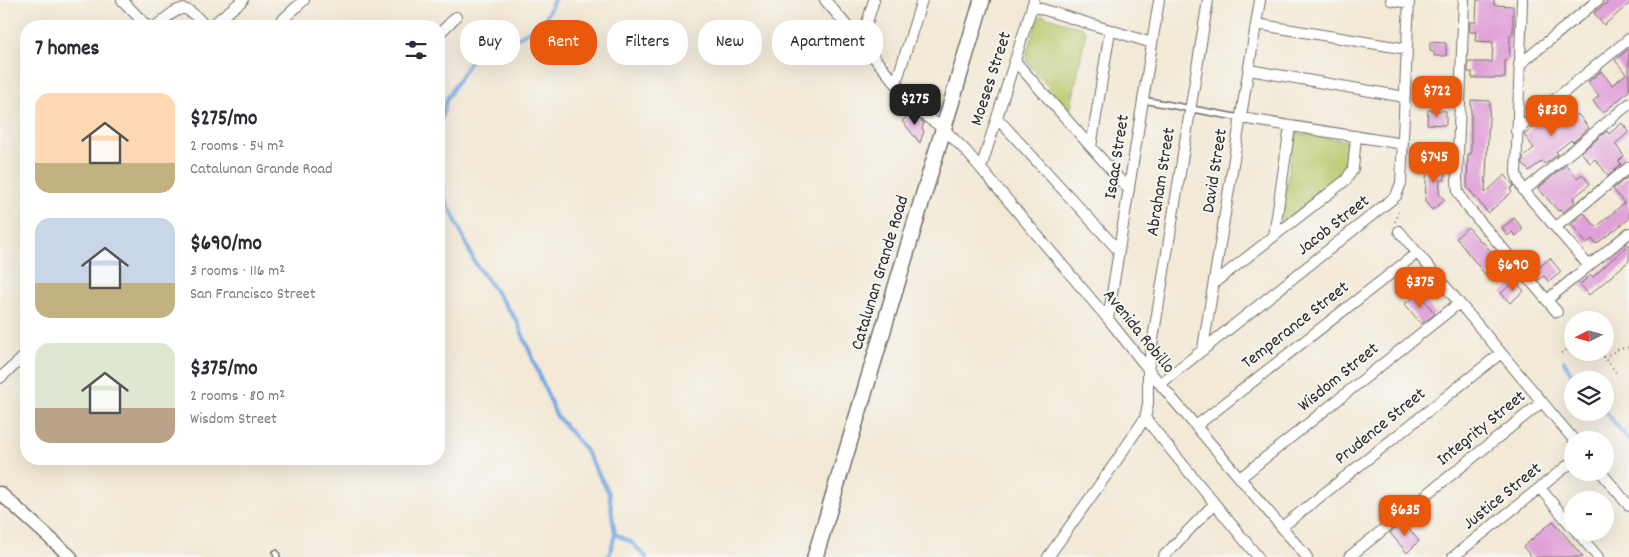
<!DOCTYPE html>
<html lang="en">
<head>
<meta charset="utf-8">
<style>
	:root { --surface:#fff; --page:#f2f2f3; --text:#2b2b33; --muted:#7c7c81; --accent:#ea580c }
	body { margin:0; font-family:Dekko,sans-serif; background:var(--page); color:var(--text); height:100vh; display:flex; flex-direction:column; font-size:19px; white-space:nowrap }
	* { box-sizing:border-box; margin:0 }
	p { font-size:16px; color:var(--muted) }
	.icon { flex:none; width:28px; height:28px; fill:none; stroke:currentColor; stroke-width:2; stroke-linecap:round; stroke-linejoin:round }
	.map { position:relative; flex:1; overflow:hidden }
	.side { position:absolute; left:20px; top:20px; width:425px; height:445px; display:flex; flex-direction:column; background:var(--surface); border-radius:20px; box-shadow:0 5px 20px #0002 }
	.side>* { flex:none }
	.banner { position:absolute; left:460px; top:20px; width:475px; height:45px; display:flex; gap:10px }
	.needle { width:32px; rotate:264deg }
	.fabs { position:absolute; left:1564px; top:311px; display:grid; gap:10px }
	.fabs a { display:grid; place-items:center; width:50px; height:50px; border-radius:50%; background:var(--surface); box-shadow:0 5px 20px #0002; font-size:25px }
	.price { position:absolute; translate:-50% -42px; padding:0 11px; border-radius:10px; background:var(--accent); color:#fff; font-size:16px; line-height:32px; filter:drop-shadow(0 1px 2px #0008) }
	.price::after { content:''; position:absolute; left:50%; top:30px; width:15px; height:11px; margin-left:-8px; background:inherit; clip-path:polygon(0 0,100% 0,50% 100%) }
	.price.selected { background:#222; color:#fff }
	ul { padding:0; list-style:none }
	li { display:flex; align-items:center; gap:15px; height:125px; padding:0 15px }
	li span { display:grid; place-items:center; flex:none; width:140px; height:100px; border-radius:15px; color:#555 }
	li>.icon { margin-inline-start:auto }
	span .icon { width:60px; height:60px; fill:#fffc; stroke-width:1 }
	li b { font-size:21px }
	h2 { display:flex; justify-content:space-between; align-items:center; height:60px; padding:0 15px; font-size:21px }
	.chip { padding:0 18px; border-radius:20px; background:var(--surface); box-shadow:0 5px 20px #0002; font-size:18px; line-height:45px }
	.chip.selected { background:var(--accent); color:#fff }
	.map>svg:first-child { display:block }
	.green { fill:#b8c86b; stroke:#727a4b }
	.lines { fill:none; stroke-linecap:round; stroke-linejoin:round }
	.stream { stroke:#75aae2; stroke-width:4 }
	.building { fill:#e0a0d8 }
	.service-casing { stroke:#716e67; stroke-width:8 }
	.minor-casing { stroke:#716e67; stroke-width:12 }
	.tertiary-casing { stroke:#716e67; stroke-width:15 }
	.primary-casing { stroke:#716e67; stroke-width:18 }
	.path { stroke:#716e67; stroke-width:2; stroke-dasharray:1 4; stroke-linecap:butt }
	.service { stroke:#fff; stroke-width:5 }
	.minor { stroke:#fff; stroke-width:10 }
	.tertiary { stroke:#fff; stroke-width:12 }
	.primary { stroke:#fff; stroke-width:15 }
	.labels { text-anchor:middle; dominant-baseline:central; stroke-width:4; stroke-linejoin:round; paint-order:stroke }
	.street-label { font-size:18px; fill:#2b2b2b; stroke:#f6f6f2 }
</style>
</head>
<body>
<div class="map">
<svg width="1629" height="557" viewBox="0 0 1629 557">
	<rect width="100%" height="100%" fill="#f6f6f2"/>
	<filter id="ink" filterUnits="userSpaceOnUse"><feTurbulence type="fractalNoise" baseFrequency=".02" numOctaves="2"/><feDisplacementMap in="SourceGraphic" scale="10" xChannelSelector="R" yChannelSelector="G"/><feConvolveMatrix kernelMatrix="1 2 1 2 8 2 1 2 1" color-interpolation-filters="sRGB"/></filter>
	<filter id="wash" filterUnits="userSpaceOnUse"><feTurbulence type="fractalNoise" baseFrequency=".0096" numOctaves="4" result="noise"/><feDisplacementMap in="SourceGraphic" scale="20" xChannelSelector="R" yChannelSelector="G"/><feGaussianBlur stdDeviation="1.12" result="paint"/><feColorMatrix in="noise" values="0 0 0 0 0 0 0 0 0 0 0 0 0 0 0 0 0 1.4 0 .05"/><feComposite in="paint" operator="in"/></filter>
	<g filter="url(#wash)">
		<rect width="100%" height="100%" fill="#f3e9d6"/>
		<path class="green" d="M1042 15 1082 28 1086 31 1070 112 1027 62 1026 56 1038 18Z
			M1297 133 1346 141C1351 150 1348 167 1341 175L1283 222 1281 218 1294 138Z"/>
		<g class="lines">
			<path class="stream" d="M439 126 447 98 475 54 516 39 544 21 554 0
				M439 167 444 195 475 263 517 321 556 415 584 448 609 493 615 534 609 557
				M1564 361 1575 380
				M1605 411 1629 441
				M615 534 631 542 646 557"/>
		</g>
		<g id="blocks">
			<path class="building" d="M1477 0H1494V5L1513 6V35H1510L1509 60H1505V78H1472V72H1468V62H1492L1493 42 1475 41 1476 32H1470V22H1476Z
				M1610 0H1629V4L1604 25 1594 13Z
				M1430 42 1446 43V56H1434V52L1430 51Z
				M1629 49V91L1603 113 1593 101 1599 96 1588 82 1601 71 1612 85 1626 74 1615 60Z
				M1471 100 1490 101 1485 193 1505 175 1514 186 1510 189 1512 192 1488 213 1467 187 1468 154H1471Z
				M1560 106 1571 119 1578 114 1589 128 1573 142 1571 140 1556 152 1558 154 1545 164 1542 161 1529 171 1523 164V157L1534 148 1524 135 1544 119V117Z
				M1428 110 1446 111V125L1427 124Z
				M912 113 924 123 922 128 924 131 920 143 902 121Z
				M1622 123 1629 132 1615 144 1624 156 1619 161 1621 164 1608 175 1595 159 1590 163 1581 152 1607 131 1609 134Z
				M1427 163 1445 164V180H1440L1439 194 1445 200 1432 210 1425 202Z
				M1566 165 1577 178 1582 174 1590 184 1576 196 1573 199 1575 202 1562 213 1560 210 1558 211 1538 188Z
				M1629 176V219L1596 244 1592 239 1587 244 1571 224 1584 213 1596 227 1614 212 1624 203 1613 189Z
				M1514 218 1523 229 1516 236 1512 232 1508 236 1502 228Z
				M1468 227 1482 243 1483 242 1502 264 1487 277 1456 238Z
				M1629 244V261L1589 295 1580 284 1591 275 1593 277Z
				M1550 258 1561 272 1549 282 1544 276 1539 280 1533 273Z
				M1515 281 1524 291 1510 303 1501 293Z
				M1419 293 1435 314 1421 324 1405 304Z
				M1553 521 1583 557H1532L1523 547Z
				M1403 522 1419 541 1407 553 1390 533Z"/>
		</g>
	</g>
	<g filter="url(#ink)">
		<use href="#blocks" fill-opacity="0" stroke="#716e67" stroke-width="1"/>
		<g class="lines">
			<defs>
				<path id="service" d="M1143 100 1241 118
					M276 553 277 557"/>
				<path id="minor" d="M122 0 147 26
					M825 0 921 113 943 128 966 151 1108 319 1160 384 1307 557
					M1391 0 1409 3
					M1464 0 1457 179 1458 192 1465 204 1557 312
					M1522 0 1516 173 1519 182 1524 191 1589 266
					M1032 6 1152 43
					M1256 24 1407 49
					M156 26C180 7 183 0 205 26
					M211 26 243 0
					M276 26 304 0
					M439 34 456 17
					M861 42 874 0
					M1015 61 1129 190
					M1519 65 1598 0
					M1249 70 1405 97
					M896 83 922 0
					M997 118 1119 251
					M1241 118 1403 144
					M1516 131 1629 39
					M1091 147 1110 31
					M981 168 1034 0
					M1524 191 1629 104
					M1556 227 1629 167
					M1399 231 1574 440
					M1274 236 1290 126
					M1214 283 1346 180 1353 169 1356 136
					M1547 300 1629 233
					M1108 319 1159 0
					M1203 348 1260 0
					M0 378 26 355
					M1160 384 1396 196 1401 183 1409 0
					M1145 418 1258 557
					M1196 426 1417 253
					M1601 472 1629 506
					M1240 478 1459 303
					M1540 488 1572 527
					M1282 527 1501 353
					M1577 532 1598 557
					M1164 556 1214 504
					M1048 557 1115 463 1145 418 1148 404V370L1208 0
					M1349 557 1542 402
					M1453 557 1572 462"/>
				<path id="tertiary" d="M0 493 71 557"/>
				<path id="primary" d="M815 557 982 0"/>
			</defs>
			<use href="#service" class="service-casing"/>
			<use href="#minor" class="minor-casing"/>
			<use href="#tertiary" class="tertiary-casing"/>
			<use href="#primary" class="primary-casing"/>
			<path class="path" d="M1395 222 1399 208
				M1600 352 1618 375
				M1561 353 1572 347
				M1604 357 1619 349 1629 347"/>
			<use href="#service" class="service"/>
			<use href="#minor" class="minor"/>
			<use href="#tertiary" class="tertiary"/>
			<use href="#primary" class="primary"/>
		</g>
	</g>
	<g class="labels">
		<g class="street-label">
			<text transform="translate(992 79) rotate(-72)">Moeses Street</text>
			<text transform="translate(1118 157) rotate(-81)">Isaac Street</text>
			<text transform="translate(1216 171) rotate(-81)">David Street</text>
			<text transform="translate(1162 182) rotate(-81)">Abraham Street</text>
			<text transform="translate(1334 226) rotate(-38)">Jacob Street</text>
			<text transform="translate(881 273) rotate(-73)">Catalunan Grande Road</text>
			<text transform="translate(1296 326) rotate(-38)">Temperance Street</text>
			<text transform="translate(1138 332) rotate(51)">Avenida Robillo</text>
			<text transform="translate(1339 378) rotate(-39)">Wisdom Street</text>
			<text transform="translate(1381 427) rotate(-39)">Prudence Street</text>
			<text transform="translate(1482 429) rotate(-39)">Integrity Street</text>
			<text transform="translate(1503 497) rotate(-39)">Justice Street</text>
		</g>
	</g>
</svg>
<div class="fabs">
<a><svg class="needle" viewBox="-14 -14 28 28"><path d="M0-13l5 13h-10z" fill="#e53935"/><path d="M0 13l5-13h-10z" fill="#7c7c81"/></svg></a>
<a><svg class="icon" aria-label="layers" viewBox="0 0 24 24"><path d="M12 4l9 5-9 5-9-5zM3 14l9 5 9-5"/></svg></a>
<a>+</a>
<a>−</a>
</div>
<b class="price" style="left:1437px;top:118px">$722</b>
<b class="price selected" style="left:915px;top:126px">$275</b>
<b class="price" style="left:1552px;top:137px">$830</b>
<b class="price" style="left:1434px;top:184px">$745</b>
<b class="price" style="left:1513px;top:292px">$690</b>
<b class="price" style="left:1420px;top:309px">$375</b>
<b class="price" style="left:1405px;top:537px">$635</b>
<div class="banner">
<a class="chip">Buy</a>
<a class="chip selected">Rent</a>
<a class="chip">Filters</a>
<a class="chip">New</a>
<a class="chip">Apartment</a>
</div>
<section class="side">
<h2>7 homes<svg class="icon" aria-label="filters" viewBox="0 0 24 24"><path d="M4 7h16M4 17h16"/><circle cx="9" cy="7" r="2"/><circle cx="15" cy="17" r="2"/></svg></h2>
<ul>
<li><span style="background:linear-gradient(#ffd9b3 70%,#c2b280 0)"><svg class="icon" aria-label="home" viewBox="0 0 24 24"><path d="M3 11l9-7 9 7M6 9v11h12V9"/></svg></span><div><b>$275/mo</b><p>2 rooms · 54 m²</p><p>Catalunan Grande Road</p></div></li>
<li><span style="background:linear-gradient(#c9d6e8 65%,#c2b280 0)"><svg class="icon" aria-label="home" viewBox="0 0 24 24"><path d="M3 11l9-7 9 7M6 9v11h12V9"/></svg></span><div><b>$690/mo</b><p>3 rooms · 116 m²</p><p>San Francisco Street</p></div></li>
<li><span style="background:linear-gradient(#dfe7d0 65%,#b9a48a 0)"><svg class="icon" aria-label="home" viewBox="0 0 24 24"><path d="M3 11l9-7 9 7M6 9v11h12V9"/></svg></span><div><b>$375/mo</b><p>2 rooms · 80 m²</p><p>Wisdom Street</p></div></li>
</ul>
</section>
</div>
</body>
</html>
